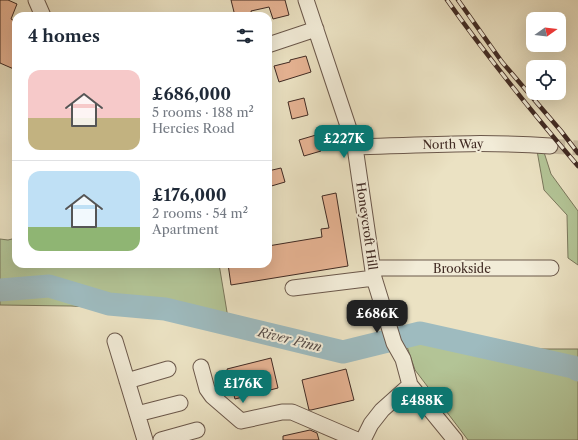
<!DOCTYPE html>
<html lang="en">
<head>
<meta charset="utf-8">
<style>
	:root { --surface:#fff; --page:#f6f6f7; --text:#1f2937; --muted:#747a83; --line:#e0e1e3; --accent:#0f766e }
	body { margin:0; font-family:"Libre Caslon Text",serif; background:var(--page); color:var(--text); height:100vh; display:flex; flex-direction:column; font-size:15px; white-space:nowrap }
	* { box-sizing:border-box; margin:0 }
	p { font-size:13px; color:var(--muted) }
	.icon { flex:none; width:22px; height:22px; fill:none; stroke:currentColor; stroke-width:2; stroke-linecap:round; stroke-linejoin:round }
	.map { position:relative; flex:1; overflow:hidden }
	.drawer { position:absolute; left:12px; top:12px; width:260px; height:256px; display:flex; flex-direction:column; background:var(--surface); border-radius:12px; box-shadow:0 4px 16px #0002 }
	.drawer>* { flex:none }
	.needle { width:26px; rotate:76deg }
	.tools { position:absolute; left:526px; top:12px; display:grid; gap:8px }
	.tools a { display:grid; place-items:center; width:40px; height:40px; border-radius:8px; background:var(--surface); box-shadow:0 4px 16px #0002; font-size:20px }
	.price { position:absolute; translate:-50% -34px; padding:0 9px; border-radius:8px; background:var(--accent); color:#fff; font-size:13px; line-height:26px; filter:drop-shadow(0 1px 2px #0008) }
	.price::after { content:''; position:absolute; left:50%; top:24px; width:12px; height:9px; margin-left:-6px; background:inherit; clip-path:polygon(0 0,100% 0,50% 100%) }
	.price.on { background:#222; color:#fff }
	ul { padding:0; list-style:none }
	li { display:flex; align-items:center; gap:12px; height:100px; padding:0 16px }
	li+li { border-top:1px solid var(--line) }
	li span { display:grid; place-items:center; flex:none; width:112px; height:80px; border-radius:12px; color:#555 }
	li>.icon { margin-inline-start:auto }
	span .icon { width:48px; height:48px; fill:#fffc; stroke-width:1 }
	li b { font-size:17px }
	h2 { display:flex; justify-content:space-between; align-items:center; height:48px; padding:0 16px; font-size:17px }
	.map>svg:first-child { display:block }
	.green { fill:#b3c496; stroke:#7a775c }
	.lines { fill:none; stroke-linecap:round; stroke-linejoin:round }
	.river { stroke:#9ebbbf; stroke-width:23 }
	.building { fill:#e7b494; stroke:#402a23 }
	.minor-tunnel { stroke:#c9bda3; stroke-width:15; stroke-dasharray:15 8; stroke-linecap:butt }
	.minor-casing { stroke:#6b584b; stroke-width:17 }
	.minor { stroke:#f2ecd8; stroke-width:15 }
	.rail-casing { stroke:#402a23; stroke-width:4.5 }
	.rail { stroke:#f2ecd8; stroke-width:3; stroke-dasharray:9; stroke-linecap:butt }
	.labels { text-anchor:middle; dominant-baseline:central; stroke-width:4; stroke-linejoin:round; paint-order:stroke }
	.street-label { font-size:12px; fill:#402a23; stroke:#f2ecd8 }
	.water-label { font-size:13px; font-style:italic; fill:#584e4a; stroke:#f2ecd8 }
</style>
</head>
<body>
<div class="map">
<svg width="578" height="440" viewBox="0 0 578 440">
	<rect width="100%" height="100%" fill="#ebe2c3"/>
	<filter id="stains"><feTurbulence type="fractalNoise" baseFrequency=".005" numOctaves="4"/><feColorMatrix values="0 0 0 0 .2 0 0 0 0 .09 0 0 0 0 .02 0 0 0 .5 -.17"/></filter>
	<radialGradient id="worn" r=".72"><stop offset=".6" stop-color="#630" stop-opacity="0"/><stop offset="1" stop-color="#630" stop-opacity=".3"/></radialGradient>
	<path class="green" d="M536 145 542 146 551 174 578 211V265L568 258 567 215 544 190Z
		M16 238V264H219L229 324 161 311 71 306 0 305V239L8 240Z
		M401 329 493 349H578V440H468L415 370Z"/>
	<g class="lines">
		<path class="river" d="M0 290 49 286 109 304 165 309 343 352 420 333 573 367 578 370"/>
	</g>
	<path class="building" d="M0 0H8L17 4 11 19 16 22V70L0 63Z
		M231 0H285L289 15 273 19 269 7 251 11 252 16H235Z
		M306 56 311 72 279 82 274 66 290 62V60Z
		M304 98 308 115 292 119 288 102Z
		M316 135 321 151 304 156 299 140Z
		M281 168 285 182 268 187V171Z
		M336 193 348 266 231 285 228 264H268V246L322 237 321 229 329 228 322 196Z
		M271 358 278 388 235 399 227 369Z
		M346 369 354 400 311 410H309L302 380Z
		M310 430 317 433 319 440H283V436Z"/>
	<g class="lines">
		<path class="minor-tunnel" d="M550 146 578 148"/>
		<defs>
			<path id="minor" d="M36 0 43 16
				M306 0 355 147 374 278 394 343 403 359 410 385 455 440
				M268 45 316 29
				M355 147C420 145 485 141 550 146
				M373 268H551
				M293 288 374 278
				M115 341 145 440
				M201 367 207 389 212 396 241 421 282 412H292L357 440
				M127 381 168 369
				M137 414 180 403
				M161 440 197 430
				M363 440 371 424 382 410 410 385"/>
		</defs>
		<use href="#minor" class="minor-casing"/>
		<use href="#minor" class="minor"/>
		<defs>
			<path id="rail" d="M447 0C488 58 532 112 578 166
				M458 0 502 62 561 131 578 153"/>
		</defs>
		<use href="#rail" class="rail-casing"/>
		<use href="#rail" class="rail"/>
	</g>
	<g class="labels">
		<g class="street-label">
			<text transform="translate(453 144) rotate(-1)">North Way</text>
			<text transform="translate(367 226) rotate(82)">Honeycroft Hill</text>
			<text x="462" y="268">Brookside</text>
		</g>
		<g class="water-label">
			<text transform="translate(290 339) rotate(14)">River Pinn</text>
		</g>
	</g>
	<rect width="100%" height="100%" filter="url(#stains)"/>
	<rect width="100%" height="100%" fill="url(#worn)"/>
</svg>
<div class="tools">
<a><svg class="needle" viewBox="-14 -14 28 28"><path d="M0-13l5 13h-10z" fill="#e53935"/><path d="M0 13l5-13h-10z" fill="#747a83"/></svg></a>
<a><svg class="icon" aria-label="locate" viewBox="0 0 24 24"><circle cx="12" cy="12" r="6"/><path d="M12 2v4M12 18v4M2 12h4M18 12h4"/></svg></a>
</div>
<b class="price" style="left:344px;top:159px">£227K</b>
<b class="price on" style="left:377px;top:334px">£686K</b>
<b class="price" style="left:243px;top:404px">£176K</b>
<b class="price" style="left:422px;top:421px">£488K</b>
<section class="drawer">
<h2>4 homes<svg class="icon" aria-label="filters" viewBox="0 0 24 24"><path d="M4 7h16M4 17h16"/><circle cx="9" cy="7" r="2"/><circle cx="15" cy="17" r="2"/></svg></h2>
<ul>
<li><span style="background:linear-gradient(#f6c9c9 60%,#c2b280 0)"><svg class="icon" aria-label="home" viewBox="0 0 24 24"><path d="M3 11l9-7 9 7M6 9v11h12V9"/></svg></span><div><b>£686,000</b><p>5 rooms · 188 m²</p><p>Hercies Road</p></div></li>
<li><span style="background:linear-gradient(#bfe0f5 70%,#8fb573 0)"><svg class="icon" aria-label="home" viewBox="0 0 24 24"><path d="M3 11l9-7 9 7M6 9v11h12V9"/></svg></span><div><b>£176,000</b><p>2 rooms · 54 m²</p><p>Apartment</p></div></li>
</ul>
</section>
</div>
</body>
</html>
